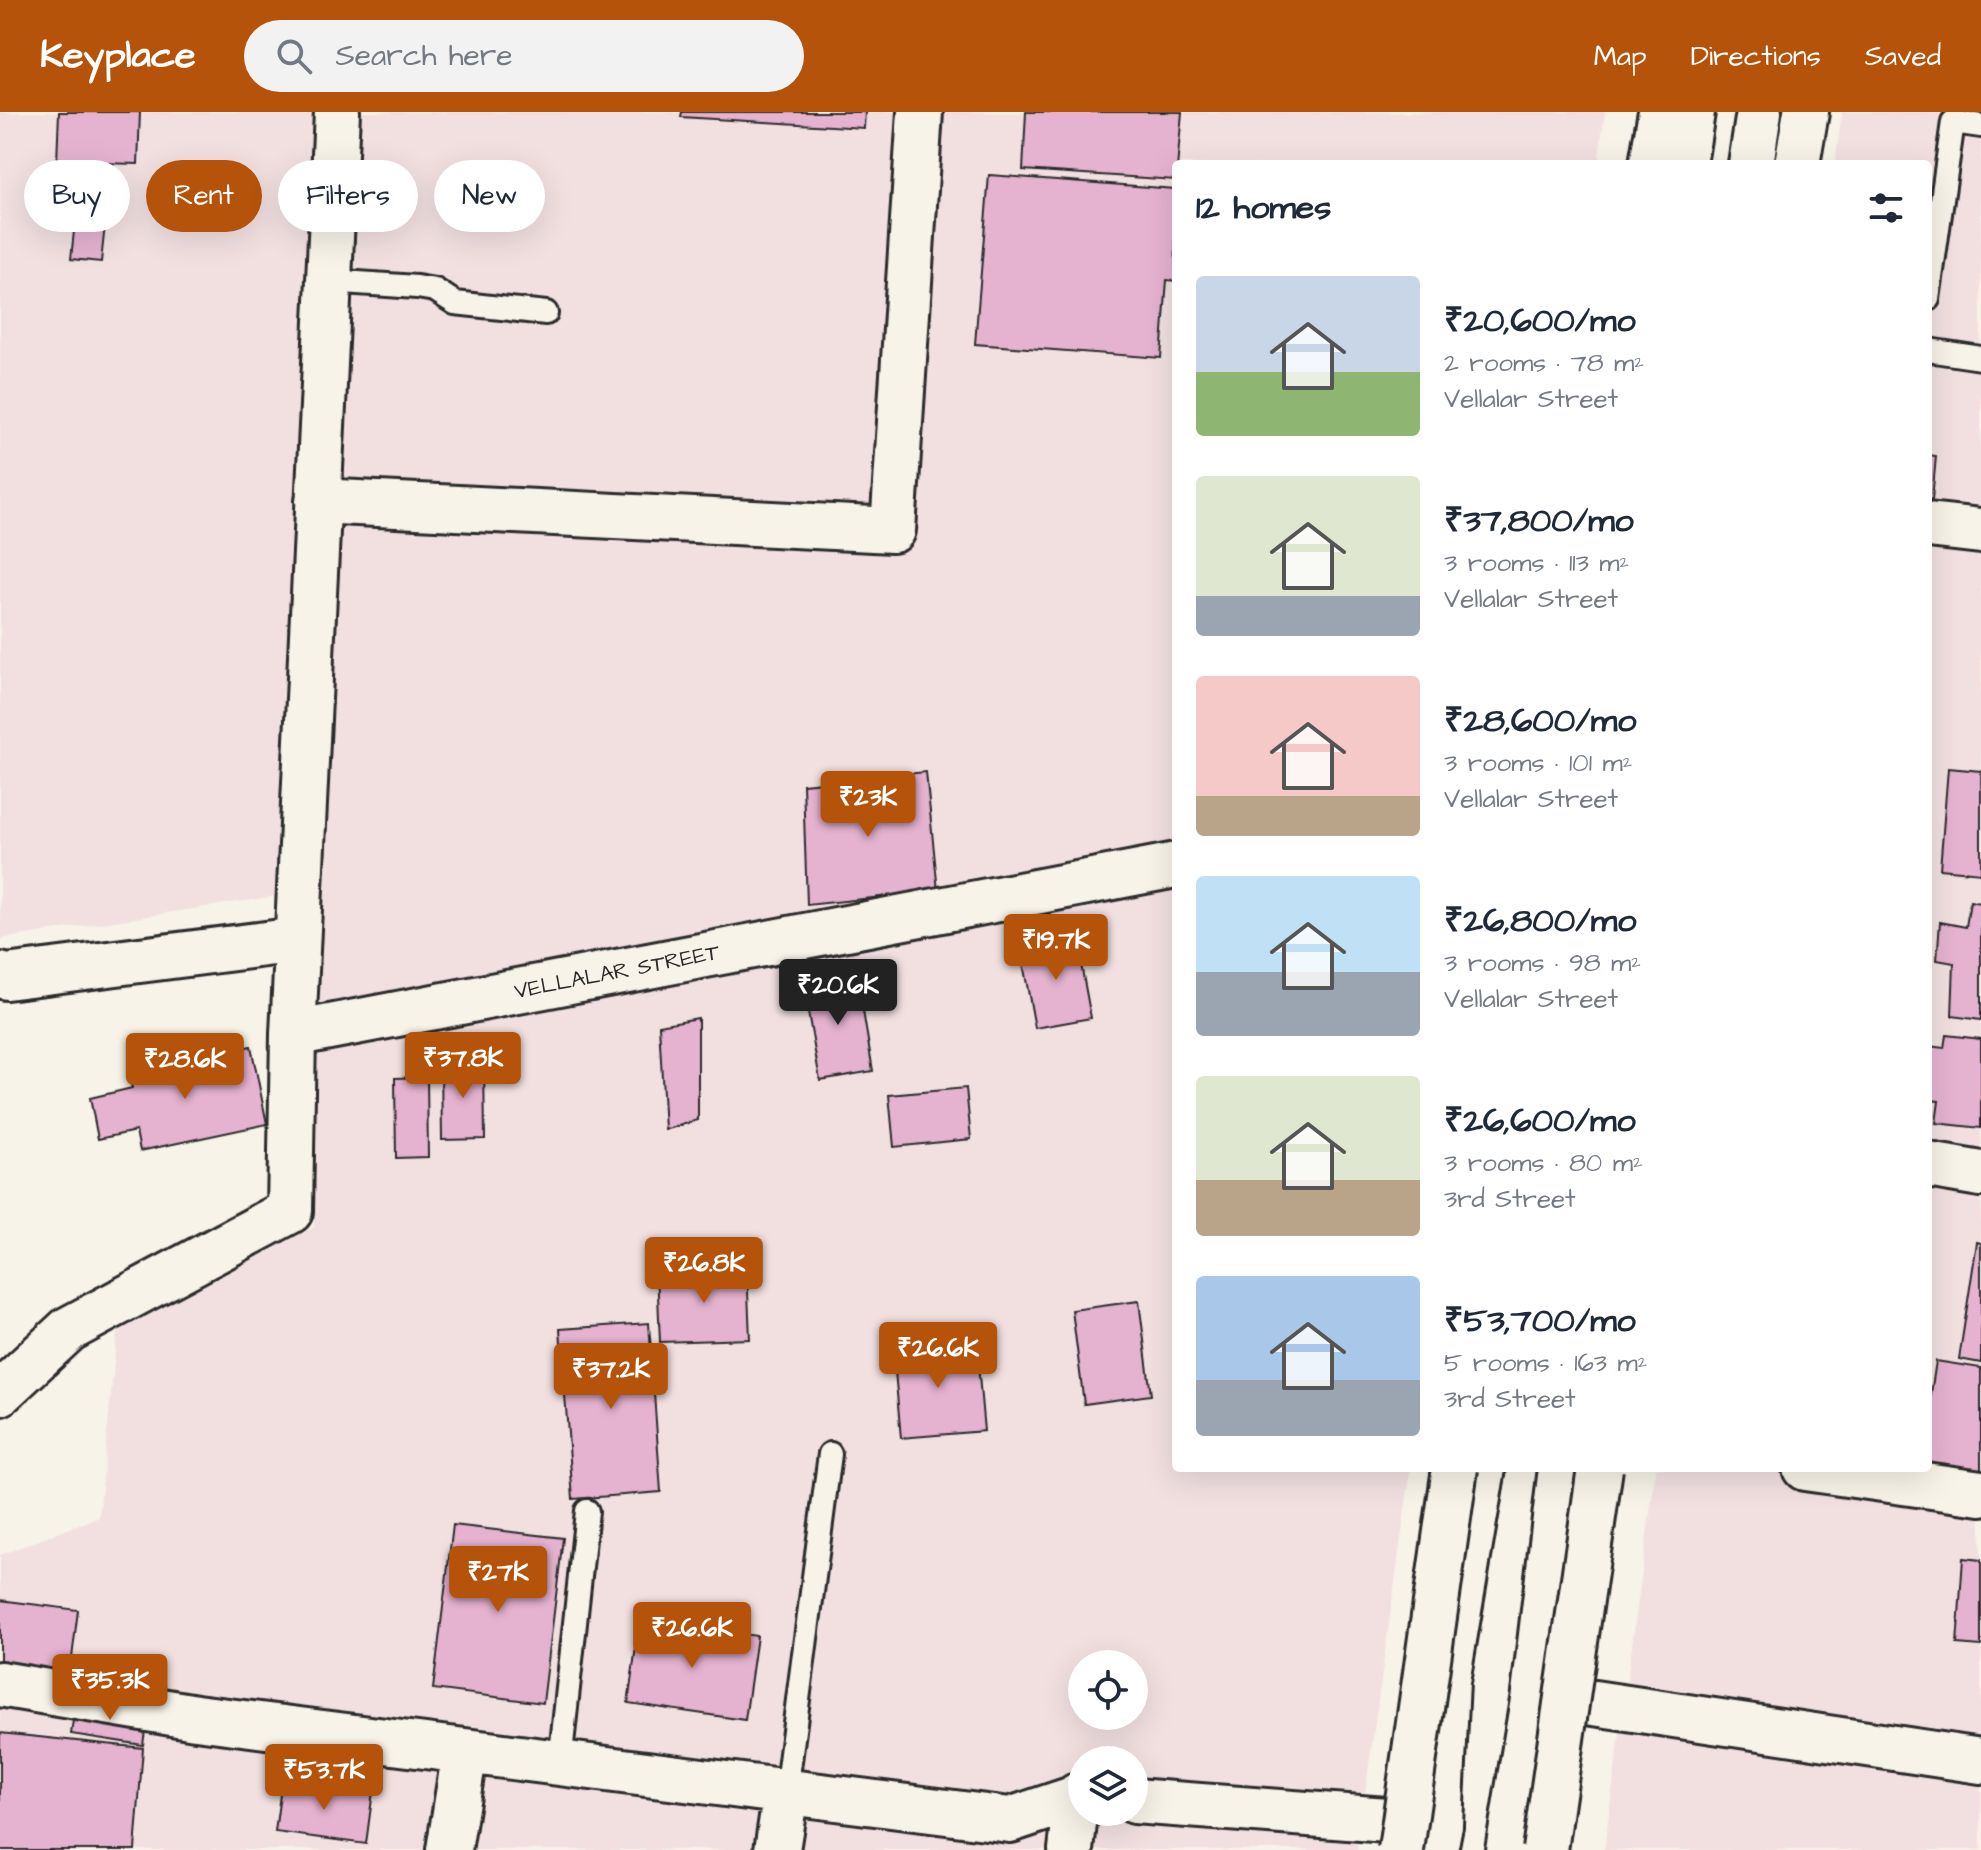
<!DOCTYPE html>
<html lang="en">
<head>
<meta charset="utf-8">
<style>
	:root { --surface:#fff; --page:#f2f2f3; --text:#1f2937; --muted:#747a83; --accent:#b45309 }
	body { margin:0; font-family:"Architects Daughter",sans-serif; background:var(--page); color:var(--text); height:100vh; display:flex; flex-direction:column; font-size:30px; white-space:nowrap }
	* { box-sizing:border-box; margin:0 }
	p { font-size:26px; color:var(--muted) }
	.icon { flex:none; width:44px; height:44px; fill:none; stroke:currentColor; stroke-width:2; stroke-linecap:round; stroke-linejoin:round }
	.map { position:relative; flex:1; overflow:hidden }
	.side { position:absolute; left:1172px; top:48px; width:760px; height:1312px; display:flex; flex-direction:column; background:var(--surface); border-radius:8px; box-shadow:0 8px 32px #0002 }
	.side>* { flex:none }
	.top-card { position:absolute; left:24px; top:48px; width:760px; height:72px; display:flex; gap:16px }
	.fabs { position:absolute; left:1068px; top:1538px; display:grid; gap:16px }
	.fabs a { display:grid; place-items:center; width:80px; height:80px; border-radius:50%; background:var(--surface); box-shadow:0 8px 32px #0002; font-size:40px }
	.price { position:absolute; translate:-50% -68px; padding:0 18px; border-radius:8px; background:var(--accent); color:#fff; font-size:26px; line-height:52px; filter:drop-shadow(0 2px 4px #0008) }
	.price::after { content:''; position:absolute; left:50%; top:48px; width:24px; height:18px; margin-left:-12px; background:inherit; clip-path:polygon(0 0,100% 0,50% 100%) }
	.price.selected { background:#222; color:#fff }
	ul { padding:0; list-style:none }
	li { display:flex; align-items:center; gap:24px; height:200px; padding:0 24px }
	li span { display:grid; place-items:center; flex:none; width:224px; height:160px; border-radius:8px; color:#555 }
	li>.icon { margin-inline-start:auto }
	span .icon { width:96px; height:96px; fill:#fffc; stroke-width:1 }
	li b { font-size:34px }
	h2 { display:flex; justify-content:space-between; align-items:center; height:96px; padding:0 24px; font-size:34px }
	.tag { padding:0 28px; border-radius:36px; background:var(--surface); box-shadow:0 8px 32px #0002; font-size:28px; line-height:72px }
	.tag.selected { background:var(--accent); color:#fff }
	header { display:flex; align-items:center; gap:48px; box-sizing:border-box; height:112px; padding:0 40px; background:var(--accent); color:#fff }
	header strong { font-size:38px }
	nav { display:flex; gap:44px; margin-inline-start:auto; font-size:28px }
	.search { width:560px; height:72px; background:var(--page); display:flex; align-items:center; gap:20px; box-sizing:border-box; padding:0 28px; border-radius:44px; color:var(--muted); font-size:30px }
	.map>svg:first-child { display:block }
	.built { fill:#f2e0e1; fill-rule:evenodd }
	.building { fill:#e5b2d0; stroke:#2b2b2b; stroke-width:2 }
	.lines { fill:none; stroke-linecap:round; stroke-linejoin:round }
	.service-casing { stroke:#2b2b2b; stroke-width:28 }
	.minor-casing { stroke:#2b2b2b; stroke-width:50 }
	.primary-casing { stroke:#2b2b2b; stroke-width:50 }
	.trunk-casing { stroke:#2b2b2b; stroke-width:50 }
	.service { stroke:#f7f3e8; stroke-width:22 }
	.minor { stroke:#f7f3e8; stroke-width:44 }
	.primary { stroke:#f7f3e8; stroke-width:44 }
	.trunk { stroke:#f7f3e8; stroke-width:44 }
	.trunk-bridge-casing { stroke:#2b2b2b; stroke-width:50; stroke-linecap:butt }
	.trunk-bridge { stroke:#f7f3e8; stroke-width:44 }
	.labels { text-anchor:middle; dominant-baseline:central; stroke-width:7; stroke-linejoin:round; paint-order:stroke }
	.street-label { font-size:22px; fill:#2b2b2b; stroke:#f7f3e8 }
</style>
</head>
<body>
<header>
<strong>Keyplace</strong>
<div class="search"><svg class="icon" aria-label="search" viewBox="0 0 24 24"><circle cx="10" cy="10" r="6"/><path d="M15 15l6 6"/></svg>Search here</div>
<nav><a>Map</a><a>Directions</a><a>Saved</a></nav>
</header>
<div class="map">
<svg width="1981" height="1738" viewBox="0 0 1981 1738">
	<rect width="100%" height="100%" fill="#f7f3e8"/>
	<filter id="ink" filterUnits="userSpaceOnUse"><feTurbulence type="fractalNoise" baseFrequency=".0125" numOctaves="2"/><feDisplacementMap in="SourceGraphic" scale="16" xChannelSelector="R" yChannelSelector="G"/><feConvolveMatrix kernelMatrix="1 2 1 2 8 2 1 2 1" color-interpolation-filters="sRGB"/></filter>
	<g filter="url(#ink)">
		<path class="built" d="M0 0H1605L1598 52H1176V1356H1411L1357 1738H0V1443L99 1405 117 1220 314 1115 322 777 0 827ZM1082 1552H1134V1604H1082ZM1082 1648H1134V1700H1082Z
			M1842 0H1981V1738H1604L1656 1356H1928V52H1835Z"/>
		<path class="building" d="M59 0H140L138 52 57 50Z
			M682 0H865L864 16 681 5Z
			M1026 0H1182L1176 68 1023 58Z
			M989 63 1175 77 1176 169 1167 168 1161 246 975 232Z
			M78 82 108 85 101 150 71 147Z
			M1928 343 1936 344 1932 388 1928 387Z
			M1948 656 1981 659V761L1940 757Z
			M926 660 938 779 807 793 803 672Z
			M1970 789 1981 791V908L1952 904 1954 851 1937 848 1940 810 1966 815Z
			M1076 825 1091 906 1035 916 1020 835Z
			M857 863 873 959 820 968 803 872Z
			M698 906V1008L665 1018 659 913Z
			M1946 923 1981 927V1016L1936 1011 1939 989 1928 988V934L1944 936Z
			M251 934 267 1012 140 1039 136 1019 98 1027 90 986 132 976 128 960Z
			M484 949 485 1027 442 1028 441 950Z
			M427 965 428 1045 396 1046 395 966Z
			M966 976 971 1027 894 1035 889 983Z
			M1977 1130 1981 1131V1251L1959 1247Z
			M747 1156 750 1227 660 1230 657 1159Z
			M1139 1189 1151 1283 1084 1292 1072 1198Z
			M649 1211 661 1380 573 1387 560 1217Z
			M976 1230 984 1319 901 1326 893 1237Z
			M1936 1249 1981 1256V1374L1928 1356V1301Z
			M453 1413 563 1426 543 1591 433 1577Z
			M1963 1446 1981 1448V1534L1957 1532Z
			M0 1488 78 1498 69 1570 0 1561Z
			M640 1507 757 1524 745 1608 628 1591Z
			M76 1588 148 1597 143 1633 71 1622Z
			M0 1621 143 1636 135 1738H0Z
			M282 1667 373 1679 366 1732 275 1720Z"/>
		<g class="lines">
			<defs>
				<path id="service" d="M328 169 417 175 435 178 455 191 546 201
					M1928 187 1953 10 1981 14
					M1928 238 1981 246
					M560 1651 587 1399
					M786 1680 830 1342"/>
				<path id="minor" d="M318 389 893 418 920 0
					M1928 413 1981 419
					M0 863 6 865 297 828
					M293 922 1176 753
					M1928 1053 1981 1062
					M0 1281 69 1217 290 1099 293 922 337 0
					M1805 1356 1981 1381
					M0 1572 196 1605 1010 1708 1082 1684
					M1534 1582 1981 1649
					M1134 1689 1440 1712
					M449 1738 465 1639
					M777 1738 786 1680
					M1071 1738 1077 1684"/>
				<path id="primary" d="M1684 52 1692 0
					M1751 52 1759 0
					M1435 1738 1440 1712 1447 1569 1483 1356
					M1508 1738 1534 1582 1561 1356"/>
				<path id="trunk" d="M1652 52 1661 0
					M1797 52 1806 0"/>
			</defs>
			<use href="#service" class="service-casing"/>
			<use href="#minor" class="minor-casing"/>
			<use href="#primary" class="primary-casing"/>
			<use href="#trunk" class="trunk-casing"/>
			<use href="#service" class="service"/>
			<use href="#minor" class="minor"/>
			<use href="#primary" class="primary"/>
			<use href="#trunk" class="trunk"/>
			<defs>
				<path id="trunk-bridge" d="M1401 1738 1455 1356
					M1545 1738 1600 1356"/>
			</defs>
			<use href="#trunk-bridge" class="trunk-bridge-casing"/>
			<use href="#trunk-bridge" class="trunk-bridge"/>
		</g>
	</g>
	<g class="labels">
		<g class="street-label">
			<text transform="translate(617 860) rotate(-11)">VELLALAR STREET</text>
		</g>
	</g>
</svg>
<div class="fabs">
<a><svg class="icon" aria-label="locate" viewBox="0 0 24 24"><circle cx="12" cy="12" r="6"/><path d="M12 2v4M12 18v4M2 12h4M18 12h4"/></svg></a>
<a><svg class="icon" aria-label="layers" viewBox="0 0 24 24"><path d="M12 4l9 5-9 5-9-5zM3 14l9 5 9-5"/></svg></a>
</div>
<b class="price" style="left:868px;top:727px">₹23K</b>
<b class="price" style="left:1056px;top:870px">₹19.7K</b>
<b class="price selected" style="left:838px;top:915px">₹20.6K</b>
<b class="price" style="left:463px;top:988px">₹37.8K</b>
<b class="price" style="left:185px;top:989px">₹28.6K</b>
<b class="price" style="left:704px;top:1193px">₹26.8K</b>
<b class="price" style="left:938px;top:1278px">₹26.6K</b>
<b class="price" style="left:611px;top:1299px">₹37.2K</b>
<b class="price" style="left:498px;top:1502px">₹27K</b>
<b class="price" style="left:692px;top:1558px">₹26.6K</b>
<b class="price" style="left:110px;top:1610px">₹35.3K</b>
<b class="price" style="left:324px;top:1700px">₹53.7K</b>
<div class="top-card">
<a class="tag">Buy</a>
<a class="tag selected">Rent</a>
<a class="tag">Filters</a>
<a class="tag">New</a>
</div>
<section class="side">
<h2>12 homes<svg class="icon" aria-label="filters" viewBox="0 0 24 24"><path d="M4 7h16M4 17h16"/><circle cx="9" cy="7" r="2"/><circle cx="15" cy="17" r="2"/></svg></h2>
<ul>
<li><span style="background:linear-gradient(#c9d6e8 60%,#8fb573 0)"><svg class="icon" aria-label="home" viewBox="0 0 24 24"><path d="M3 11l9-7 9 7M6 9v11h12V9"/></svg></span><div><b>₹20,600/mo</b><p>2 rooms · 78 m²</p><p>Vellalar Street</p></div></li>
<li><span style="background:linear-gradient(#dfe7d0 75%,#9aa5b1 0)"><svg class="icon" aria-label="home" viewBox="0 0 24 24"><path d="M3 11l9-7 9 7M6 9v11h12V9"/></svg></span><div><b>₹37,800/mo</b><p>3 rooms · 113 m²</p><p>Vellalar Street</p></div></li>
<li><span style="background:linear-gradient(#f6c9c9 75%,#b9a48a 0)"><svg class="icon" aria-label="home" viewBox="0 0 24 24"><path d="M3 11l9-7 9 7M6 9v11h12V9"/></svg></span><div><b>₹28,600/mo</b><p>3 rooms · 101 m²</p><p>Vellalar Street</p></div></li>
<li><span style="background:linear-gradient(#bfe0f5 60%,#9aa5b1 0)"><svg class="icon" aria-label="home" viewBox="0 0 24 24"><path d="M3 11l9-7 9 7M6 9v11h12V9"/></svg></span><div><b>₹26,800/mo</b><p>3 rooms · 98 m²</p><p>Vellalar Street</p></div></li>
<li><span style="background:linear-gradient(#dfe7d0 65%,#b9a48a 0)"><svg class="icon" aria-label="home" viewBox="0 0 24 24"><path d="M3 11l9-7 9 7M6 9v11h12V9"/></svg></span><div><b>₹26,600/mo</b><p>3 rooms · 80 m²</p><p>3rd Street</p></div></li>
<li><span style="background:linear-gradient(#a9c7e8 65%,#9aa5b1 0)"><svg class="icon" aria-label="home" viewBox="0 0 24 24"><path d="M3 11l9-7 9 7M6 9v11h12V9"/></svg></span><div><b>₹53,700/mo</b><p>5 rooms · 163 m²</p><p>3rd Street</p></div></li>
</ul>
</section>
</div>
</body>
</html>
